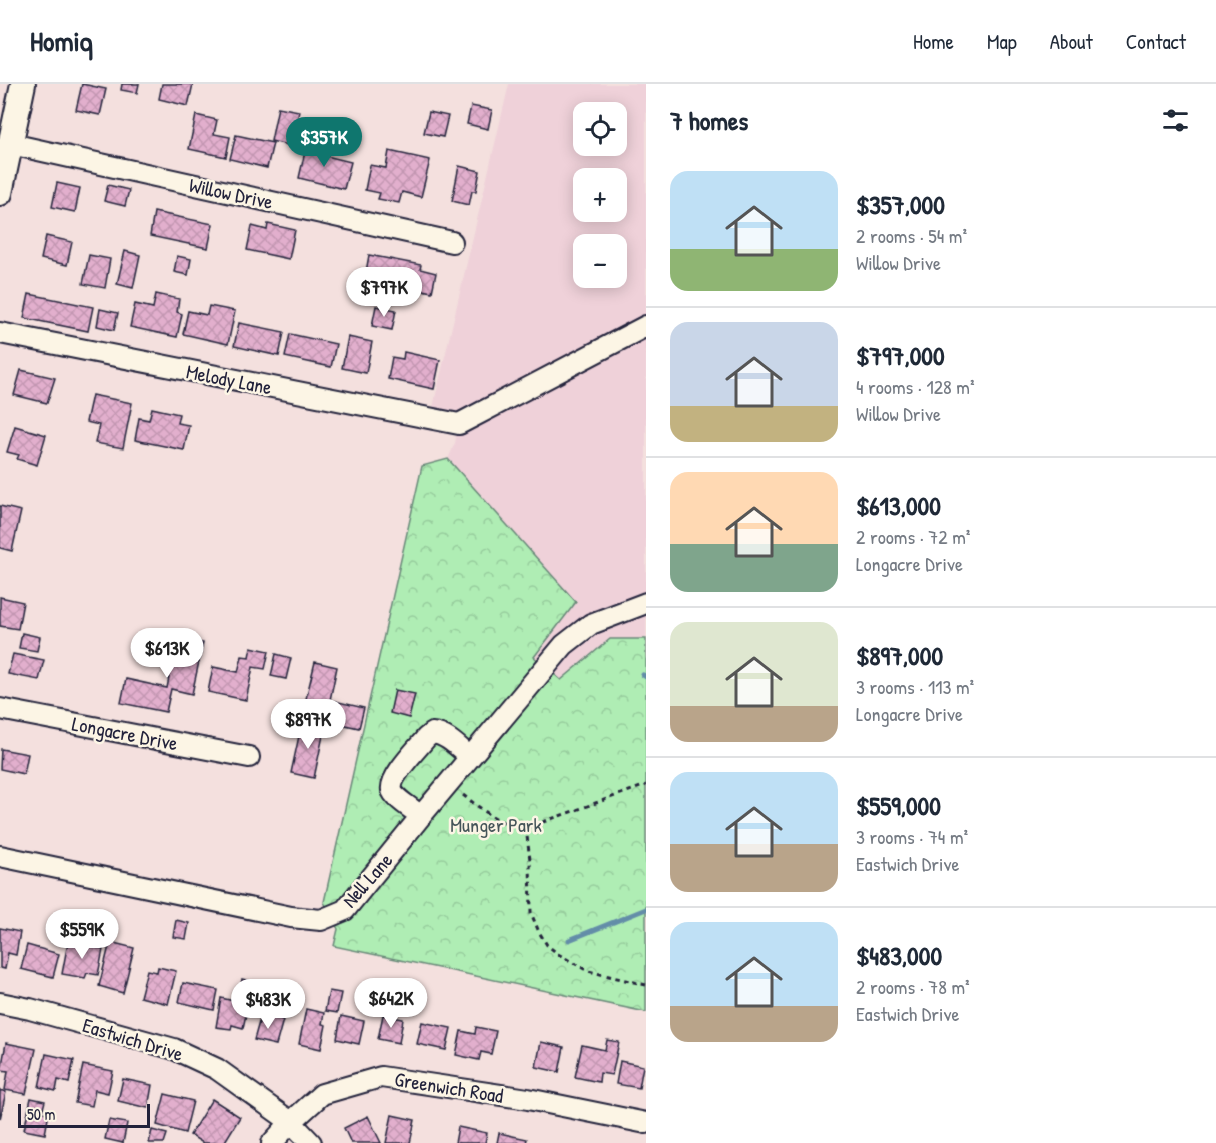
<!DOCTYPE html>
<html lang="en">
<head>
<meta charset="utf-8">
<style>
	:root { --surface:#fff; --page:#f6f6f7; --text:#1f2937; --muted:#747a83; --line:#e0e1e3; --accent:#0f766e }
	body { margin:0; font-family:"Patrick Hand",sans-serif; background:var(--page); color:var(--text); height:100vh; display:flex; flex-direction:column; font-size:22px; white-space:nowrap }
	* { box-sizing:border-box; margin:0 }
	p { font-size:20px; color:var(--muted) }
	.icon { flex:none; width:33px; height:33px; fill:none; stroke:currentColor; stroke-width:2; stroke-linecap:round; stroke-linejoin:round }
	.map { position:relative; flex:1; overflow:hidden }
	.side { display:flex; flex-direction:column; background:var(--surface); width:570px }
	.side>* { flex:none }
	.fabs { position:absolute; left:573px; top:18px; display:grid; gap:12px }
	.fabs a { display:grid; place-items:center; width:54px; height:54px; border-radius:12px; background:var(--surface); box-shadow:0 3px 15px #0003; font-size:30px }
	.scale { position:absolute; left:18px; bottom:15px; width:132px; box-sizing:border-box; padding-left:6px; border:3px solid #22223b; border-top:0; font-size:16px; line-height:21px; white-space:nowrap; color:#22223b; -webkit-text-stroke:4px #fcf5e5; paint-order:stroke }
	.price { position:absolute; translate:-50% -51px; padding:0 14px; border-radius:21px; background:#fff; color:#222; font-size:20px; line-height:39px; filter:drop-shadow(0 2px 3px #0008) }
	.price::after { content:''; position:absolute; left:50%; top:36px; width:18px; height:14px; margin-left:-9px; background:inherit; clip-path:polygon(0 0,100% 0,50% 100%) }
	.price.selected { background:var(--accent); color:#fff }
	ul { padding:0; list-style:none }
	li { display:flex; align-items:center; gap:18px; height:150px; padding:0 24px }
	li+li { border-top:2px solid var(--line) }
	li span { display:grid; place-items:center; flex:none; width:168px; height:120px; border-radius:18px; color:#555 }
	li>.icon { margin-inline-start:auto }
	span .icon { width:72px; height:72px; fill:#fffc; stroke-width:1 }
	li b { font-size:26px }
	h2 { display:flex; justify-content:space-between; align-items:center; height:72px; padding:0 24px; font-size:26px }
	header { display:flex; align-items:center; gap:36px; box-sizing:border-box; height:84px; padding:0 30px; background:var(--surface); border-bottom:2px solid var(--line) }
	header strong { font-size:28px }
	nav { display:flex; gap:33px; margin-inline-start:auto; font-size:21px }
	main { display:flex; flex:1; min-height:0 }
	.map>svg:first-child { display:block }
	.built { fill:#efd1d9; fill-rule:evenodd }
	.park { fill:url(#park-crowns); stroke:#688878; stroke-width:1.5 }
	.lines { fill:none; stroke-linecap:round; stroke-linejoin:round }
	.stream { stroke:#638da8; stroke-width:5 }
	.building { fill:url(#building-cross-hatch); stroke:#22223b; stroke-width:1.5 }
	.minor-casing { stroke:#22223b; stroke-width:24 }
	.major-casing { stroke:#22223b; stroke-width:28 }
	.path { stroke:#22223b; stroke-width:3; stroke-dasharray:4.5 4.5; stroke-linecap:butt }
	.minor { stroke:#fcf5e5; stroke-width:20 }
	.major { stroke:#fcf5e5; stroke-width:24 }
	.labels { text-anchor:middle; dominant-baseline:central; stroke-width:5; stroke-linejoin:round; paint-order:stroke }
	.street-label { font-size:20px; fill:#22223b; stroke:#fcf5e5 }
	.park-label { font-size:20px; fill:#455559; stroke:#fcf5e5 }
</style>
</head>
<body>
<header>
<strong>Homiq</strong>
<nav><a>Home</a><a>Map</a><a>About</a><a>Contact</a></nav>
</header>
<main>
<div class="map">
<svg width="646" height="1059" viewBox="0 0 646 1059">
	<defs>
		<pattern id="park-crowns" width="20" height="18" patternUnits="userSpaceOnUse" patternTransform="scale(1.5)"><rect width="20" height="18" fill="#afedb4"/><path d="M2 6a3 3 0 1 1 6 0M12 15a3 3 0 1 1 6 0" fill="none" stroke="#96cb9c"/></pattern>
		<pattern id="building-cross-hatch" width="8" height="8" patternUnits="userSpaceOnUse" patternTransform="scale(1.5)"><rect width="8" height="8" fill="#e2afcd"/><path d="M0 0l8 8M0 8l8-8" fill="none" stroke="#c296b1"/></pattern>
	</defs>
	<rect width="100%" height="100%" fill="#f4e0de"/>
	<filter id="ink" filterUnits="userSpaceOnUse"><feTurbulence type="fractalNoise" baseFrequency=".0167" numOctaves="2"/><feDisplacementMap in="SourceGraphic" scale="12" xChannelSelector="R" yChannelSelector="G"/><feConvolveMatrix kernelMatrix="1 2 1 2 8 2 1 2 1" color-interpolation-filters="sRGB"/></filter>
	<g filter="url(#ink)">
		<path class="built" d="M509 0H646V555H610L561 596 533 573 576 518 448 375 455 359 460 330H449L433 323ZM584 28H616V62H584ZM584 94H616V128H584ZM584 160H616V194H584Z"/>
		<path class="park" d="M448 375 576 518 534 573 561 596 610 555H646V928L334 862 338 845 324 818 422 382Z"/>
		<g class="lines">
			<path class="stream" d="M643 591 646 593
				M569 856 646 825"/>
		</g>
		<path class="building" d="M82 0 106 5 100 31 76 26Z
			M122 0H139L137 9 121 6Z
			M162 0H193L188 22 159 15Z
			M471 22 492 26 488 45 467 40Z
			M278 23 299 27 292 62 271 57Z
			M429 28 448 32 443 53 424 49Z
			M196 31 217 36 214 50 230 53 226 73 189 65Z
			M236 51 273 59 267 84 230 75Z
			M307 59 320 62 318 70 351 78 344 105 299 94Z
			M389 67 430 76 421 113 402 108 399 119 378 115 380 109 365 106 370 81 386 84Z
			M459 82 480 87 476 107H472L469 121 452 117Z
			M57 99 80 104 75 128 52 123Z
			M108 101 129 106 125 122 104 117Z
			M154 128 213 140 208 164 150 152Z
			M268 140 295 146 289 175 247 166 252 142 267 146Z
			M46 152 72 158 67 181 41 175Z
			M125 167 140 171 133 204 117 200Z
			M89 171 110 175 105 204 83 200Z
			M369 171 421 181 420 185 436 189 432 208 365 194Z
			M177 172 191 175 188 191 174 188Z
			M29 210 93 223 88 247 24 234Z
			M156 210 179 215 177 228 182 230 177 253 130 243 135 220 153 224Z
			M209 222 235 227 228 260 183 250 188 227 207 231Z
			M376 222 396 226 392 246 372 242Z
			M100 225 118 229 114 246 97 242Z
			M239 239 284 248 279 272 234 262Z
			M290 250 336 260 331 283 285 273Z
			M348 253 372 258 366 289 342 284Z
			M404 268 440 276 434 305 388 295 392 273 403 275Z
			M21 286 55 294 47 319 14 311Z
			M92 311 132 319 123 364 95 359 99 341 86 338Z
			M152 324 179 330 177 339 189 341 184 366 135 356 139 334 149 336Z
			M15 342 46 351 37 381 17 375 19 371 7 368Z
			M0 422 21 427 12 467 0 464Z
			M0 513 23 518 18 545 0 542Z
			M22 549 40 553 37 567 19 564Z
			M177 554 203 559 192 610 171 605 166 628 121 619 126 595 167 604Z
			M251 563 269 567 265 585 253 583 246 616 208 608 213 583 238 588 242 572 249 573Z
			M13 570 44 576 39 596 8 590Z
			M276 570 291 574 286 595 271 592Z
			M315 578 337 583 330 616 364 624 359 644 336 639 339 627 305 619Z
			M395 606 415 610 409 634 390 629Z
			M302 638 325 642 314 694 291 689Z
			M1 665 28 670 24 690 0 685Z
			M176 836 189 839 186 855 173 853Z
			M0 844 20 848 16 871 8 869 5 885 0 884Z
			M68 858 103 865 98 891 87 889 85 894 62 890Z
			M110 858 134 864 123 909 99 902Z
			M27 861 59 870 53 893 21 885Z
			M158 883 176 887 168 920 140 913 147 886 157 888Z
			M242 895 259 899 255 918 249 917 243 944 232 941 231 945 216 943 221 914 238 918Z
			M183 899 218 906 214 926 179 918Z
			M329 907 341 909 337 929 325 927Z
			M366 910 379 913 377 927 364 924Z
			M306 925 324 929 322 940 326 941 321 965 299 960Z
			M261 931 283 936 276 961 254 956Z
			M383 931 403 935 399 959 378 955Z
			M341 932 364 937 359 960 337 955Z
			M422 938 451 944 446 966 417 960Z
			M476 943 496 947 491 970 481 968 479 976 456 971 461 947 475 950Z
			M607 956 619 958 612 991 600 989 599 998 575 993 582 961 605 966Z
			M541 958 564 963 559 988 536 983Z
			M6 959 36 965 26 1010 5 1006 8 987 1 986Z
			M46 970 74 976 69 999 58 996 56 1007 39 1003Z
			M620 977 643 982 639 1004 616 1000Z
			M83 981 113 987 108 1009 95 1006 92 1022 75 1019Z
			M123 995 152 1001 148 1024 118 1017Z
			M0 1006 6 1008 0 1035Z
			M165 1010 193 1017 185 1049 157 1041Z
			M31 1014 45 1017 42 1028 49 1029 45 1050 24 1046Z
			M212 1015 240 1033 224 1059H203L190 1051Z
			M392 1031 415 1036 410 1059H386Z
			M368 1032 381 1059H351L344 1044Z
			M109 1036 127 1039 123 1059 105 1055Z
			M458 1043 487 1049 485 1059H455Z
			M152 1046 167 1050 164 1059H149Z
			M499 1049 527 1055 526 1059H497Z"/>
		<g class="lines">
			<defs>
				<path id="minor" d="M11 60 452 158
					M0 249 459 340 646 242
					M0 625 249 673
					M421 732C415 727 393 713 392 706 389 693 418 664 426 654L432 649C447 650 459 664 470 673
					M0 772 291 833 321 836 345 826 349 821 421 732 564 561 591 540 646 519
					M0 919 30 925 174 965 217 985 291 1038 311 1059
					M272 1059 291 1038 322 1010 381 993 528 1015 646 1039"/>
				<path id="major" d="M0 109 23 0"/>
			</defs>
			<use href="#minor" class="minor-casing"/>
			<use href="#major" class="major-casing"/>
			<path class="path" d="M463 711C483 726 501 742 526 744L646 701
				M526 744 530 776 531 829 539 848 547 861 558 870 588 887 646 901"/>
			<use href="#minor" class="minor"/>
			<use href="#major" class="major"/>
		</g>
	</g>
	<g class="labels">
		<g class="street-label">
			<text transform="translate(231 109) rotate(12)">Willow Drive</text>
			<text transform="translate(229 295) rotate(11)">Melody Lane</text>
			<text transform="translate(125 649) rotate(11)">Longacre Drive</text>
			<text transform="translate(367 796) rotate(-49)">Nell Lane</text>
			<text transform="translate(133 955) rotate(17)">Eastwich Drive</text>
			<text transform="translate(449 1003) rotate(9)">Greenwich Road</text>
		</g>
		<g class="park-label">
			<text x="496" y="740">Munger Park</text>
		</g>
	</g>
</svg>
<div class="fabs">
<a><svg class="icon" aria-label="locate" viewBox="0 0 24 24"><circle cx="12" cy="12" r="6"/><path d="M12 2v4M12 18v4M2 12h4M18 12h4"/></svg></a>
<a>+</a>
<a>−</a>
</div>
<div class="scale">50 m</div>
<b class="price selected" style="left:324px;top:84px">$357K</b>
<b class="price" style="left:384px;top:234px">$797K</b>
<b class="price" style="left:167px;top:595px">$613K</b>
<b class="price" style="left:308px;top:666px">$897K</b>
<b class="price" style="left:82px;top:876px">$559K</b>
<b class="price" style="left:391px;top:945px">$642K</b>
<b class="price" style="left:268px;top:946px">$483K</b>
</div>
<section class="side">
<h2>7 homes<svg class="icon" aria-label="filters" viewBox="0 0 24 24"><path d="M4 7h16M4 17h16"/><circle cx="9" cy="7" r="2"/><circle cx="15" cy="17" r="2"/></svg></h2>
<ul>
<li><span style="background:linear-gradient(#bfe0f5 65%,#8fb573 0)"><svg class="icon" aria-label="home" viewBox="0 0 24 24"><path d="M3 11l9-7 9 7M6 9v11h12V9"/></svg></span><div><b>$357,000</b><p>2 rooms · 54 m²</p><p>Willow Drive</p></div></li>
<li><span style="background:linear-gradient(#c9d6e8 70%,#c2b280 0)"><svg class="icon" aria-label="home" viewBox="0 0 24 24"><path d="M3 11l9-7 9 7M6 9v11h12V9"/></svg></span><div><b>$797,000</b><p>4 rooms · 128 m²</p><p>Willow Drive</p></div></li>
<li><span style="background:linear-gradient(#ffd9b3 60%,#7fa58c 0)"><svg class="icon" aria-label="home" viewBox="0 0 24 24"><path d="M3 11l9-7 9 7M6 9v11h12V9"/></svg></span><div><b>$613,000</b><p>2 rooms · 72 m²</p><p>Longacre Drive</p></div></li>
<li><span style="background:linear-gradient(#dfe7d0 70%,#b9a48a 0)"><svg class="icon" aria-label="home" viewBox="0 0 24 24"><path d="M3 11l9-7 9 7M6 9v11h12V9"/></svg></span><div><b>$897,000</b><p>3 rooms · 113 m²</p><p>Longacre Drive</p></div></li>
<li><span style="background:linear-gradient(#bfe0f5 60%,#b9a48a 0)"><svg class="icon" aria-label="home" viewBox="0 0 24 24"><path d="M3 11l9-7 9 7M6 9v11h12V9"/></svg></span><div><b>$559,000</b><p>3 rooms · 74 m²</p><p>Eastwich Drive</p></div></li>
<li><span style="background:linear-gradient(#bfe0f5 70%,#b9a48a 0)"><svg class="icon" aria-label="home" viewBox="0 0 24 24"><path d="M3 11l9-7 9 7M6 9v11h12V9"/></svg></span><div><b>$483,000</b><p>2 rooms · 78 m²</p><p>Eastwich Drive</p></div></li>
</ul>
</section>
</main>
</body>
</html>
